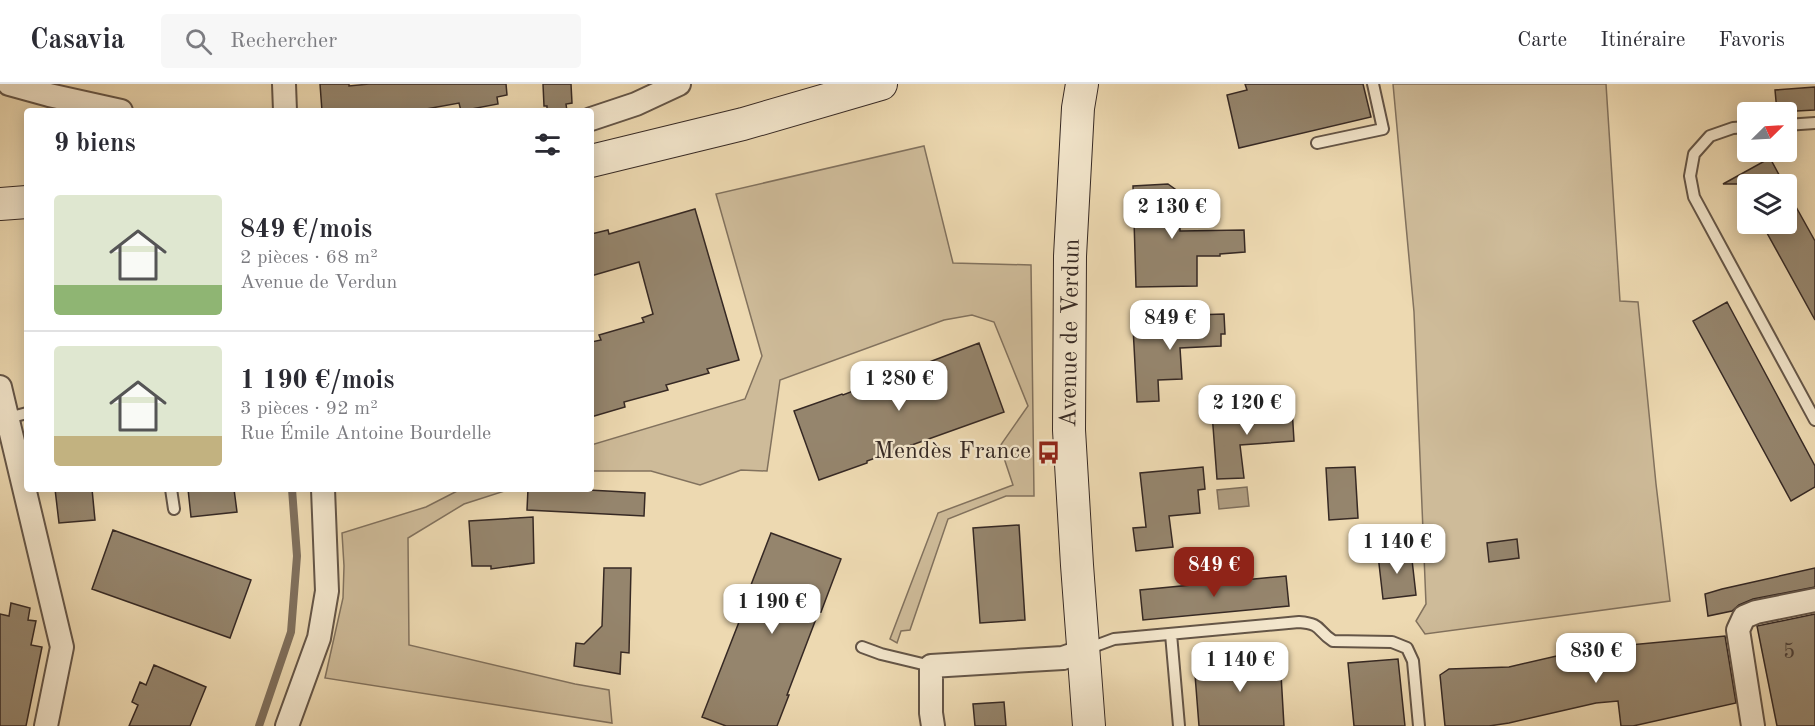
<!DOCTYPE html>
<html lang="fr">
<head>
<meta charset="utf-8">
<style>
	:root { --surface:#fff; --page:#f7f7f7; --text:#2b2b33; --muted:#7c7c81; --line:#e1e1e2; --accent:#8f2418 }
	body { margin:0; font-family:"Old Standard TT",serif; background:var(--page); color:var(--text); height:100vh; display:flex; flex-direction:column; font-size:22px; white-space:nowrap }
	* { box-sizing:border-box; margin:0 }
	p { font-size:20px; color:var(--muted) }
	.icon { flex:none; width:33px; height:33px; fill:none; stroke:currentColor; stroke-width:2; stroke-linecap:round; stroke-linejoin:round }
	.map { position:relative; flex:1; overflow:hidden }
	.side { position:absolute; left:24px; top:24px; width:570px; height:384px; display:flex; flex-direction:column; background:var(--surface); border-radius:6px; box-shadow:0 3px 15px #0003 }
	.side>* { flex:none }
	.needle { width:39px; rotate:66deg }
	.tools { position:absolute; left:1737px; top:18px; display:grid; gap:12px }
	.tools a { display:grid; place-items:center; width:60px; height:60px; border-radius:6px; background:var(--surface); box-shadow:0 3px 15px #0003; font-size:30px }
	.price { position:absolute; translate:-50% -51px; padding:0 14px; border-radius:12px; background:#fff; color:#222; font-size:20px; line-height:39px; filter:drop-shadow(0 2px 3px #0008) }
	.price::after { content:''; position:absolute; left:50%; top:36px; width:18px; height:14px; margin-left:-9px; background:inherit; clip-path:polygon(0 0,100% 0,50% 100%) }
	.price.current { background:var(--accent); color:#fff }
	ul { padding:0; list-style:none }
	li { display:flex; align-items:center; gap:18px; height:150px; padding:0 30px }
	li+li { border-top:2px solid var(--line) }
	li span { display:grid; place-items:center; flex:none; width:168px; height:120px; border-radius:6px; color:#555 }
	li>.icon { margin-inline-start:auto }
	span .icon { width:72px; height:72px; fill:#fffc; stroke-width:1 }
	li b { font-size:26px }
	h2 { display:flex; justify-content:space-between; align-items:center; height:72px; padding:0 30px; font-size:26px }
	header { display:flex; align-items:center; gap:36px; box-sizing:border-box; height:84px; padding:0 30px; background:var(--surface); border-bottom:2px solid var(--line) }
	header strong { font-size:28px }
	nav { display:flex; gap:33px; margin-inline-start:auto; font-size:21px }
	.search { width:420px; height:54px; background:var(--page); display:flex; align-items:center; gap:15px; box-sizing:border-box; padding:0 21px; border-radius:6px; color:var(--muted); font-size:22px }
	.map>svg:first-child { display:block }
	.green { fill:#cebb99; stroke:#82725e; stroke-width:1.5 }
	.water { fill:#af9d81; stroke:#7f6f5c; stroke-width:1.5 }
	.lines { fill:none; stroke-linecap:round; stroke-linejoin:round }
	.stream { stroke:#7f6f5c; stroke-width:8 }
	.building { fill:#95856d; stroke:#362924; stroke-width:1.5 }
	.lane-casing { stroke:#645547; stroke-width:14 }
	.street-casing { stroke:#645547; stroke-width:26 }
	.secondary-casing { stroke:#362924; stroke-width:34 }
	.lane { stroke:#f3e6cc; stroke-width:10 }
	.street { stroke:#f3e6cc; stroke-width:22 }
	.secondary { stroke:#f3e6cc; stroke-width:32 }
	.labels { text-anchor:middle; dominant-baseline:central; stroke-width:4.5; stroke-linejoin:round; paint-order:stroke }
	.number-label { font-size:21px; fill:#4e4036 }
	.street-label { font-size:24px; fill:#362924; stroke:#f3e6cc }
	.poi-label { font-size:24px; fill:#362924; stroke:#f3e6cc; text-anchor:end }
</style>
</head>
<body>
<header>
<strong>Casavia</strong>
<div class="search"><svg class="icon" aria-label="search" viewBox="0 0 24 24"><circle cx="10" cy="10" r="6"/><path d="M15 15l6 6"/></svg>Rechercher</div>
<nav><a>Carte</a><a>Itinéraire</a><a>Favoris</a></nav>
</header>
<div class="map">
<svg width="1815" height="642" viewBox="0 0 1815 642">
	<rect width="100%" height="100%" fill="#edd9b1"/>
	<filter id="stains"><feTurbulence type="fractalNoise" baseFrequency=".00333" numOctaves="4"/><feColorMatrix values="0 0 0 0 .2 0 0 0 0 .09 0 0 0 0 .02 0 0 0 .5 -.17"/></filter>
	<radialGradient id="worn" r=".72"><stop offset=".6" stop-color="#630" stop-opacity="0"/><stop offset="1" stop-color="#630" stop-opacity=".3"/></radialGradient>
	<path class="green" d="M1393 0H1606L1620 217 1638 218 1656 400 1670 517 1425 550 1416 537 1426 520 1414 228Z
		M924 62 953 179 1031 181 1034 412H1006L948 435 910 546 901 547 897 559 890 555 938 429 1013 401 1000 362 1028 322 994 238 972 231 944 236 780 296 767 387 741 386 700 401 651 387H591V361L745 315 762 272 716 110Z
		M461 405H511L464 420 408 454 409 561 575 600 609 606 612 639 325 594 343 514 344 482 342 449 426 423Z"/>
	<path class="water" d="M1247 403 1249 422 1219 425 1217 406Z"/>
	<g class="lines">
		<path class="stream" d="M259 642 291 548 297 472 292 405"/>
	</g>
	<path class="building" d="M320 0H349V2L369 0H506L507 11 497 13 498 20 461 27 459 19 415 27H322Z
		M543 0H571L572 19 566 20 567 27H547V22H544Z
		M1245 0H1363L1371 33 1239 64 1227 11 1247 6Z
		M1815 3V26L1777 28 1775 6Z
		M1770 74 1784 100H1723Z
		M1168 100 1179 108 1180 147 1244 146 1245 168 1220 170V172H1197V202L1136 203 1133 102Z
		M1786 105 1815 157V236L1762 140H1786Z
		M695 125 739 276 707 285 709 289 666 301 668 306 624 318 625 323 591 333V258L601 256 599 251 644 238 642 234 653 230 639 178 591 192V150L608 146 609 150Z
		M1727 218 1815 382V403L1791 417 1693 237Z
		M1224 230 1225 250H1221V262L1180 264 1182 295 1158 296 1159 317 1137 318 1133 243 1194 240V231Z
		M979 259 1004 328 867 377V379L819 396 794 327 842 310 843 311Z
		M1292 324 1294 357 1240 361 1244 394 1217 395 1212 329Z
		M1203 383 1205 405 1198 406 1200 429 1169 432 1173 463 1136 467 1133 444 1146 443 1140 389Z
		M1355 383 1358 434 1329 436 1326 384Z
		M55 405H92L95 436 59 439Z
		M188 405H234L237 428 191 433Z
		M528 405H569L645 409 644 432 527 426Z
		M533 433 534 479 491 485V482H472L469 437Z
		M1019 441 1025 536 980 539 973 444Z
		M113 446 251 496 230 554 92 505Z
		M771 449 841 475 821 528 819 527 787 611H789L777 642H726L702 633 753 502 751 501Z
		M1517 455 1519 474 1489 478 1487 459Z
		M1411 467 1416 511 1383 515 1378 471Z
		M604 484H631L629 569 621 568 620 590 574 582 576 559 584 560 602 542Z
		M1815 484V503L1753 515 1739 521 1732 527 1708 532 1705 510 1722 505Z
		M1286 492 1289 522 1143 536 1140 506Z
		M11 519 30 524 28 536 36 537 31 561 42 563 26 642H0V530L9 532Z
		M1815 530V642H1777L1757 542Z
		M1725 552 1736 619 1633 642H1621L1618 617 1596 619 1509 639 1489 642H1445L1440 591 1449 585 1509 583 1587 565Z
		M1280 573 1284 642H1199L1194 578Z
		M1398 575 1405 642H1354L1348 579Z
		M154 581 206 603 190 642H129L138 621 132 618 140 598 146 601Z
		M1004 618 1006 642H975L973 620Z"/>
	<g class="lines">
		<defs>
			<path id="lane" d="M1786 41 1815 39
				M1748 43 1733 44 1710 52 1694 70 1690 92 1694 113 1815 336
				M1317 59 1383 45 1373 0
				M8 334 27 329
				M171 405 174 425
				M1171 550 1179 642
				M862 563 881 570 931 582
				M1087 565 1114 555 1299 538C1323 540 1316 546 1333 557L1392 558 1407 564 1413 577 1419 642"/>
			<path id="street" d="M9 0 49 11 121 27
				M284 0 285 27
				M591 35 636 20 679 0
				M0 303 62 563 46 642
				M287 642 319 554 327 507 323 405
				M933 642 931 629V582L1063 574 1083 567
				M1753 642 1738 546 1744 533 1756 528 1815 516"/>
			<path id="secondary" d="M1082 0 1078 24 1070 172 1069 346 1077 481 1089 642
				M591 77 743 40 881 0
				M0 120 27 118"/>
		</defs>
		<use href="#lane" class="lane-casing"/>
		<use href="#street" class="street-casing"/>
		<use href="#secondary" class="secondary-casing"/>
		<use href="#lane" class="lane"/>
		<use href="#street" class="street"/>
		<use href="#secondary" class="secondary"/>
	</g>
	<defs>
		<symbol id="bus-bare" viewBox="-9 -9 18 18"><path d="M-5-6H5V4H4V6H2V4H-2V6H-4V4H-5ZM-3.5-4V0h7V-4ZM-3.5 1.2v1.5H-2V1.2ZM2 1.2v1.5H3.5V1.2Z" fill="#8f2418" stroke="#f3e6cc" stroke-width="2.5" paint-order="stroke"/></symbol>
	</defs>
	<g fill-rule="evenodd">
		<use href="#bus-bare" x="1032" y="352" width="33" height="33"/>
	</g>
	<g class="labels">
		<g class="number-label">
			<text x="1789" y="568">5</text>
		</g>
		<g class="street-label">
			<text transform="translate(1071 249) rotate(-89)">Avenue de Verdun</text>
		</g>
		<g class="poi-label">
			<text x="1031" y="368">Mendès France</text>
		</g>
	</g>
	<rect width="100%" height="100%" filter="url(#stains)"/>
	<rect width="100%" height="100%" fill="url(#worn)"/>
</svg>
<div class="tools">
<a><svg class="needle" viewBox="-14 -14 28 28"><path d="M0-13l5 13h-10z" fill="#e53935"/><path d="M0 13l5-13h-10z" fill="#7c7c81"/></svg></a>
<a><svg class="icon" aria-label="layers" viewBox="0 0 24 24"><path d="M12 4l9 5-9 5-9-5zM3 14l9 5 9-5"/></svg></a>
</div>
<b class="price" style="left:1172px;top:156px">2 130 €</b>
<b class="price" style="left:1170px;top:267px">849 €</b>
<b class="price" style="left:899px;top:328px">1 280 €</b>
<b class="price" style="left:1247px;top:352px">2 120 €</b>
<b class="price" style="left:1397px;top:491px">1 140 €</b>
<b class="price current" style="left:1214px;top:514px">849 €</b>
<b class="price" style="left:772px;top:551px">1 190 €</b>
<b class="price" style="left:1596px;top:600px">830 €</b>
<b class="price" style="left:1240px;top:609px">1 140 €</b>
<section class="side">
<h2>9 biens<svg class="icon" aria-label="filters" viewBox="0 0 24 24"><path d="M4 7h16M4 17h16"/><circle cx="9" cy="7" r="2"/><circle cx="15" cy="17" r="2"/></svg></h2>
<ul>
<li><span style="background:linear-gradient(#dfe7d0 75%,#8fb573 0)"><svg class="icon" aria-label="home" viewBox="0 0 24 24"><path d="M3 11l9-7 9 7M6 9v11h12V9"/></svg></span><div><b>849 €/mois</b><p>2 pièces · 68 m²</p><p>Avenue de Verdun</p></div></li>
<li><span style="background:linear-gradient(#dfe7d0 75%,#c2b280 0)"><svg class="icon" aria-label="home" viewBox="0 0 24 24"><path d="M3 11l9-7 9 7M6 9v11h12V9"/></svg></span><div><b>1 190 €/mois</b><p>3 pièces · 92 m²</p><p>Rue Émile Antoine Bourdelle</p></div></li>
</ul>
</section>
</div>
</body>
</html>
